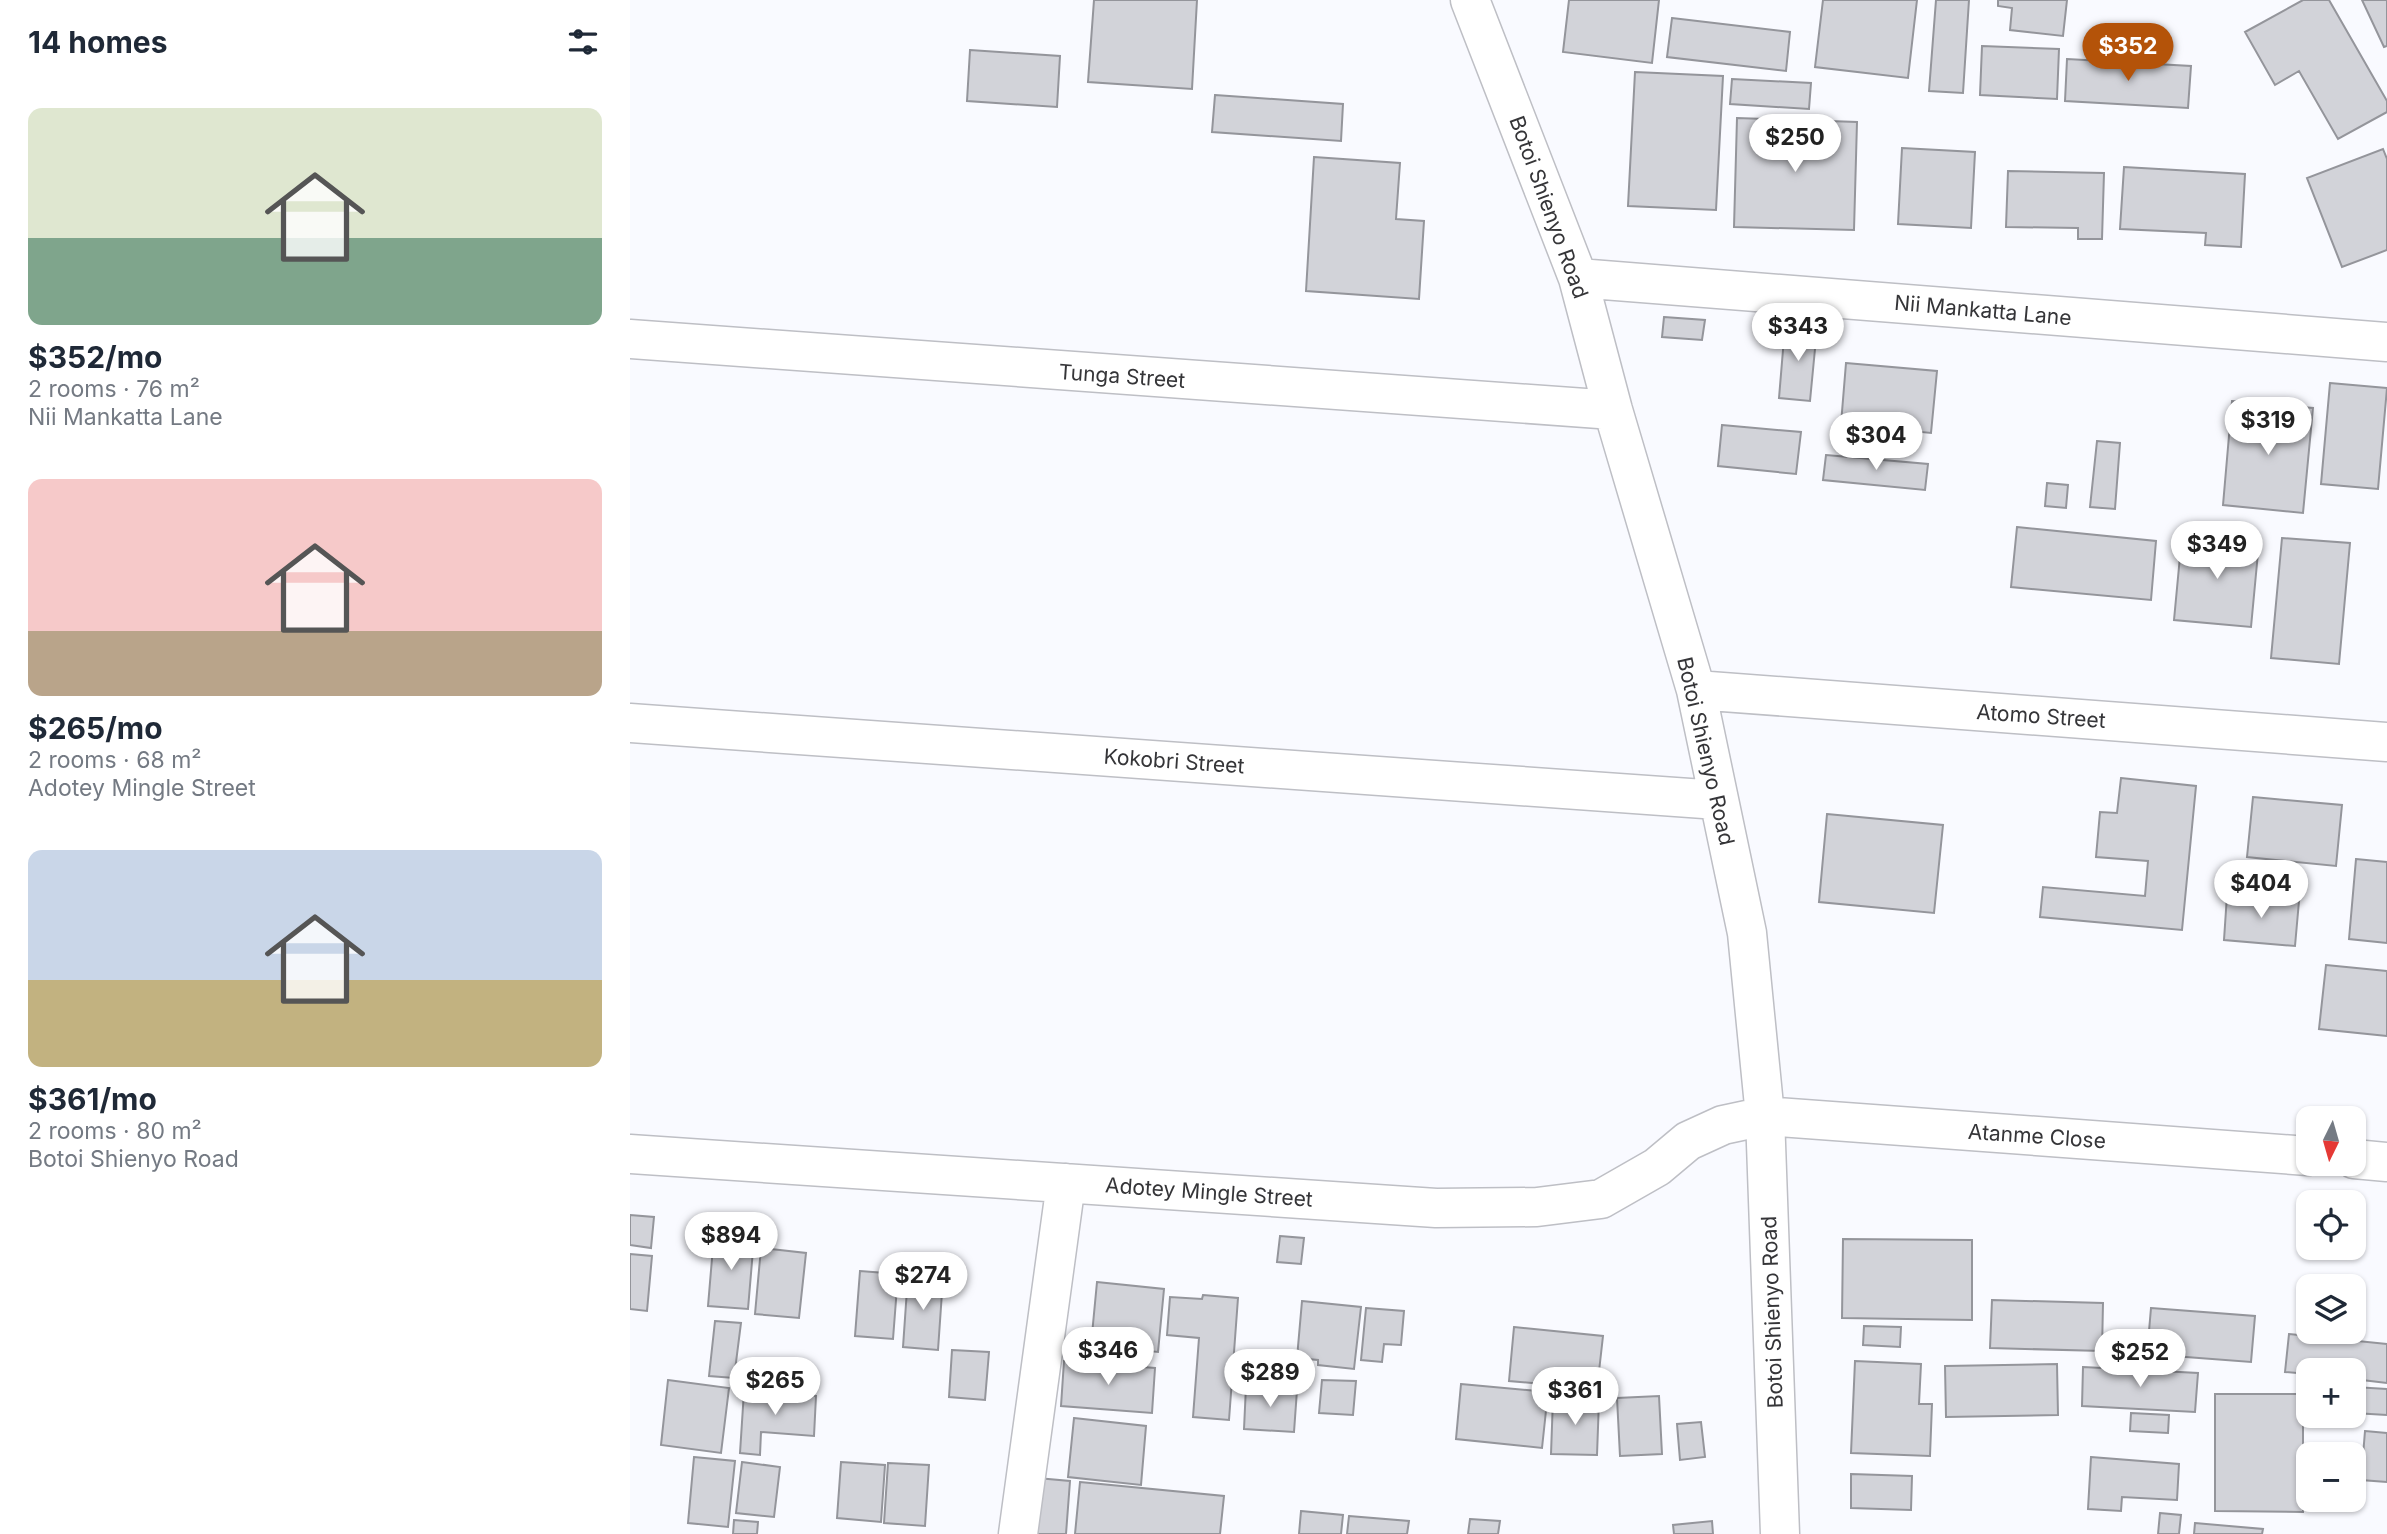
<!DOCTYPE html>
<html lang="en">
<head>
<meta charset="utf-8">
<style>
	:root { --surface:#fff; --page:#f2f2f3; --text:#1f2937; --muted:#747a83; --accent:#b45309 }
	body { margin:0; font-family:Inter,sans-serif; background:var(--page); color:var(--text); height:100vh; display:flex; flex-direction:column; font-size:26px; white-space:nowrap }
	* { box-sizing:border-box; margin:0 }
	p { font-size:23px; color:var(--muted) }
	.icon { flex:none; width:38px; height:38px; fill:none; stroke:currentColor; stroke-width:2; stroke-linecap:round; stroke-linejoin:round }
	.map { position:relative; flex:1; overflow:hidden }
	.drawer { display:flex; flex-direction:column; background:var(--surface); width:630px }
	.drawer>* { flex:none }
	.needle { width:46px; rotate:185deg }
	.fabs { position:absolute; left:1666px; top:1106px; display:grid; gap:14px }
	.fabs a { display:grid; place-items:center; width:70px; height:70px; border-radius:14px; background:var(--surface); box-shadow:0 2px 5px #0004; font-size:35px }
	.price { position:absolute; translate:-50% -60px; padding:0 16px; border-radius:24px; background:#fff; color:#222; font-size:23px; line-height:46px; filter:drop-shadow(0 2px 4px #0008) }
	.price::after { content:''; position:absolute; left:50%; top:42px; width:21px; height:16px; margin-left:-10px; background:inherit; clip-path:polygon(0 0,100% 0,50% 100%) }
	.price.active { background:var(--accent); color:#fff }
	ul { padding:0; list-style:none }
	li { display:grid; align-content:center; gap:14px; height:371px; padding:0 28px }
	li span { display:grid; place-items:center; height:217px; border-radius:14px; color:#555 }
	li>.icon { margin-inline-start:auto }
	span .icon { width:126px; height:126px; fill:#fffc; stroke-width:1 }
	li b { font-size:30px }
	h2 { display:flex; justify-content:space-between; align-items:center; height:84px; padding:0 28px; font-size:30px }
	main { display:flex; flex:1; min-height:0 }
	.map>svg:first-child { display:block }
	.building { fill:#d2d3d9; stroke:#94959b; stroke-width:2 }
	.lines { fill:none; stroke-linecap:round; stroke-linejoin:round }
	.minor-casing { stroke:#bebfc5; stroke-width:41 }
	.minor { stroke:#fff; stroke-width:38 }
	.labels { text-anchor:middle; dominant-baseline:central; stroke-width:6; stroke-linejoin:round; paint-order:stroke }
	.street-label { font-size:21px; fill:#353538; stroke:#fff }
</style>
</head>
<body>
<main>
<section class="drawer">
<h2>14 homes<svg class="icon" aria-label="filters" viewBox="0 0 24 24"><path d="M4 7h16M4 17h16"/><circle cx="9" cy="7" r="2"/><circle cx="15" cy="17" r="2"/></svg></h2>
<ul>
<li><span style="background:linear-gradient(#dfe7d0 60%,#7fa58c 0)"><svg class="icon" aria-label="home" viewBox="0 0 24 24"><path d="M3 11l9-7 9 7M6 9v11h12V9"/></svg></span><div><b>$352/mo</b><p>2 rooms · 76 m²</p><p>Nii Mankatta Lane</p></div></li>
<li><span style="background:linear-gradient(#f6c9c9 70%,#b9a48a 0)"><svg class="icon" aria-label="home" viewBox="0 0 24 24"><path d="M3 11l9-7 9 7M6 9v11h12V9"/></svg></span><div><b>$265/mo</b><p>2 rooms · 68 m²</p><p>Adotey Mingle Street</p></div></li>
<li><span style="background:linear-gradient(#c9d6e8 60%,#c2b280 0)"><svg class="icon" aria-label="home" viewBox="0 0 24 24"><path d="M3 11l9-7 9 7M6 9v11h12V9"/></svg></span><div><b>$361/mo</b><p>2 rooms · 80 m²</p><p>Botoi Shienyo Road</p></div></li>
</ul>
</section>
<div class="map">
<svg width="1757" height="1534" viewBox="0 0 1757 1534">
	<rect width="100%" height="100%" fill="#f9faff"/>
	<path class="building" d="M464 0H567L562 89 458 82Z
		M939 0H1029L1022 63 933 52Z
		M1193 0H1287L1278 78 1185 67Z
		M1306 0H1339L1333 93 1299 91Z
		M1368 0H1437L1433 36 1380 30 1382 8 1368 6Z
		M1673 0H1699L1757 101V112L1708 139 1669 71 1645 85 1615 32Z
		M1732 0H1757V46L1754 47Z
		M1042 18 1160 32 1156 71 1037 57Z
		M1352 46 1429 49 1427 99 1350 95Z
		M340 50 430 56 427 107 337 101Z
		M1437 59 1561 66 1558 108 1435 101Z
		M1005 72 1093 76 1086 210 998 206Z
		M1102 79 1181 83 1179 109 1100 104Z
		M585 95 713 104 711 141 582 132Z
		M1107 118 1227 122 1224 230 1104 227Z
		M1272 148 1345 152 1341 228 1268 224Z
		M1753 149 1757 159V250L1712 267 1677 178Z
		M684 157 770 163 766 219 794 221 789 299 676 291Z
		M1494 167 1615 174 1611 247 1575 245 1576 233 1490 229Z
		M1378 171 1474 173 1472 239H1448V228L1376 227Z
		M1034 317 1075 320 1072 340 1032 337Z
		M1155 326 1187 328 1180 401 1149 398Z
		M1216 363 1307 371 1301 433 1211 424Z
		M1700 383 1757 388 1748 489 1691 484Z
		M1602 401 1683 408 1673 513 1593 505Z
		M1092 425 1171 432 1166 474 1088 466Z
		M1467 441 1490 443 1485 509 1460 507Z
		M1196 455 1298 464 1295 490 1193 480Z
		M1417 483 1438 485 1436 508 1415 506Z
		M1387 527 1526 541 1521 600 1381 587Z
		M1552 535 1629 542 1621 627 1544 620Z
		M1652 538 1720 543 1709 664 1641 658Z
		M1491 778 1566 786 1552 930 1410 917 1413 887 1515 896 1518 861 1466 857 1470 812 1487 813Z
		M1623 797 1712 805 1706 866 1617 857Z
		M1197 814 1313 825 1304 913 1189 902Z
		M1726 859 1757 862V943L1719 939Z
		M1597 895 1669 901 1665 946 1594 940Z
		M1696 965 1757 971V1036L1689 1029Z
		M0 1215 24 1217 21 1248 0 1245Z
		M84 1235 124 1238 118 1309 78 1306Z
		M650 1236 674 1238 671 1264 647 1262Z
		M1213 1239 1342 1240V1320L1212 1318Z
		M131 1248 176 1253 169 1318 125 1314Z
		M0 1254 22 1256 17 1311 0 1309Z
		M230 1271 268 1274 263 1339 225 1336Z
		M278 1275 313 1278 308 1350 273 1347Z
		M467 1282 534 1289 528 1352 461 1345Z
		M573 1295 608 1298 599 1420 563 1417 569 1338 537 1335 540 1297 572 1299Z
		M1362 1300 1473 1303 1472 1351 1360 1348Z
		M672 1301 731 1307 724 1369 688 1365V1360L667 1358Z
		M736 1308 774 1311 771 1345 754 1344 752 1362 731 1360Z
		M1521 1308 1625 1316 1621 1362 1517 1354Z
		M85 1321 111 1323 104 1378 79 1376Z
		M1234 1326 1271 1327 1270 1347 1233 1345Z
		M884 1327 973 1336 967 1389 879 1381Z
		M1659 1334 1757 1344V1383L1724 1379V1370H1678V1374L1655 1372Z
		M322 1350 359 1352 355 1400 319 1397Z
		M627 1355 653 1357 651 1383 625 1381Z
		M434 1361 525 1368 522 1413 431 1406Z
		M1225 1361 1291 1364 1289 1404H1302L1300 1456 1221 1453Z
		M1427 1364 1428 1415 1316 1417 1315 1366Z
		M1453 1367 1568 1373 1565 1412 1452 1406Z
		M38 1380 99 1388 91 1453 31 1445Z
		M692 1380 726 1381 723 1415 689 1413Z
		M831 1384 918 1392 912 1448 826 1439Z
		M616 1386 667 1390 664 1432 614 1429Z
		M1724 1387 1757 1389V1415L1724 1413Z
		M114 1391 186 1396 184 1436 131 1432 130 1455 110 1453Z
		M1585 1394H1673V1512L1585 1511Z
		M1029 1396 1032 1454 990 1456 987 1398Z
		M923 1398 969 1400 967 1455 921 1454Z
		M1501 1413 1539 1415 1538 1433 1500 1431Z
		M444 1418 516 1426 511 1485 438 1477Z
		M1071 1422 1075 1457 1050 1460 1047 1424Z
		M1735 1431 1757 1433V1482L1731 1480Z
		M64 1457 105 1461 98 1527 58 1523Z
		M1461 1457 1549 1464 1547 1500 1492 1497 1491 1511 1458 1509Z
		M112 1462 150 1467 144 1517 106 1513Z
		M211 1462 255 1465 251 1522 207 1518Z
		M258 1463 299 1465 295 1526 254 1523Z
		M1221 1474 1282 1476 1281 1510 1221 1508Z
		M407 1478 440 1481 436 1534H402Z
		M450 1482 594 1496 590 1534H445Z
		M671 1511 713 1515 711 1534H669Z
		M1530 1513 1551 1515 1549 1534H1528Z
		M719 1516 779 1521 777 1534H717Z
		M840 1519 870 1521 868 1534H838Z
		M104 1520 128 1522 127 1534H103Z
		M1082 1521 1083 1534H1044L1043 1525Z
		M1565 1523 1633 1529 1632 1534H1564Z"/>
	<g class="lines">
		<defs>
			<path id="minor" d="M840 0 948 278 983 410 1066 690 1117 933 1135 1116 1150 1534
				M948 278 1757 342
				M0 339 983 410
				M1066 690 1757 742
				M0 723 1088 800
				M0 1154 806 1208 907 1207 971 1199 1027 1167 1058 1141 1093 1125 1135 1116 1678 1156
				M1724 1159 1757 1162
				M388 1534 436 1183"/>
		</defs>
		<use href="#minor" class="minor-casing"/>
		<use href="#minor" class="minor"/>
	</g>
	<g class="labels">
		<g class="street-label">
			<text transform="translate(919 207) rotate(70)">Botoi Shienyo Road</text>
			<text transform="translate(1353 310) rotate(5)">Nii Mankatta Lane</text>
			<text transform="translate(492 376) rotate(4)">Tunga Street</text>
			<text transform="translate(1411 716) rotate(4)">Atomo Street</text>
			<text transform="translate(1076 751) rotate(77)">Botoi Shienyo Road</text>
			<text transform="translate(544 761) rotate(4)">Kokobri Street</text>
			<text transform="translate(1407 1136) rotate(4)">Atanme Close</text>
			<text transform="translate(579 1192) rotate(4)">Adotey Mingle Street</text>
			<text transform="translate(1142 1312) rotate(-92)">Botoi Shienyo Road</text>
		</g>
	</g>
</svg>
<div class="fabs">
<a><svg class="needle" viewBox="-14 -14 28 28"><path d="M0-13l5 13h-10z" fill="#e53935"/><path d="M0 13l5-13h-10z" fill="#747a83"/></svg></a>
<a><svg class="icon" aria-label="locate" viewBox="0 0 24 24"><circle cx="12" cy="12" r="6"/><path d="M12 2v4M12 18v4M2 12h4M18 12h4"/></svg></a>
<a><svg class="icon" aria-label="layers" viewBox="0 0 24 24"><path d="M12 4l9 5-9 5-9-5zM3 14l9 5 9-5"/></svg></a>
<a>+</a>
<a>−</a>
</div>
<b class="price active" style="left:1498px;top:83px">$352</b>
<b class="price" style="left:1165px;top:174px">$250</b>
<b class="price" style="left:1168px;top:363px">$343</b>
<b class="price" style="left:1638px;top:457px">$319</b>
<b class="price" style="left:1246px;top:472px">$304</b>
<b class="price" style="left:1587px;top:581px">$349</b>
<b class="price" style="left:1631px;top:920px">$404</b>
<b class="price" style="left:101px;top:1272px">$894</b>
<b class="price" style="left:293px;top:1312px">$274</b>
<b class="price" style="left:478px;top:1387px">$346</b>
<b class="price" style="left:1510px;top:1389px">$252</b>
<b class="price" style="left:640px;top:1409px">$289</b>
<b class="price" style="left:145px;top:1417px">$265</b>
<b class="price" style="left:945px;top:1427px">$361</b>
</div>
</main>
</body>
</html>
